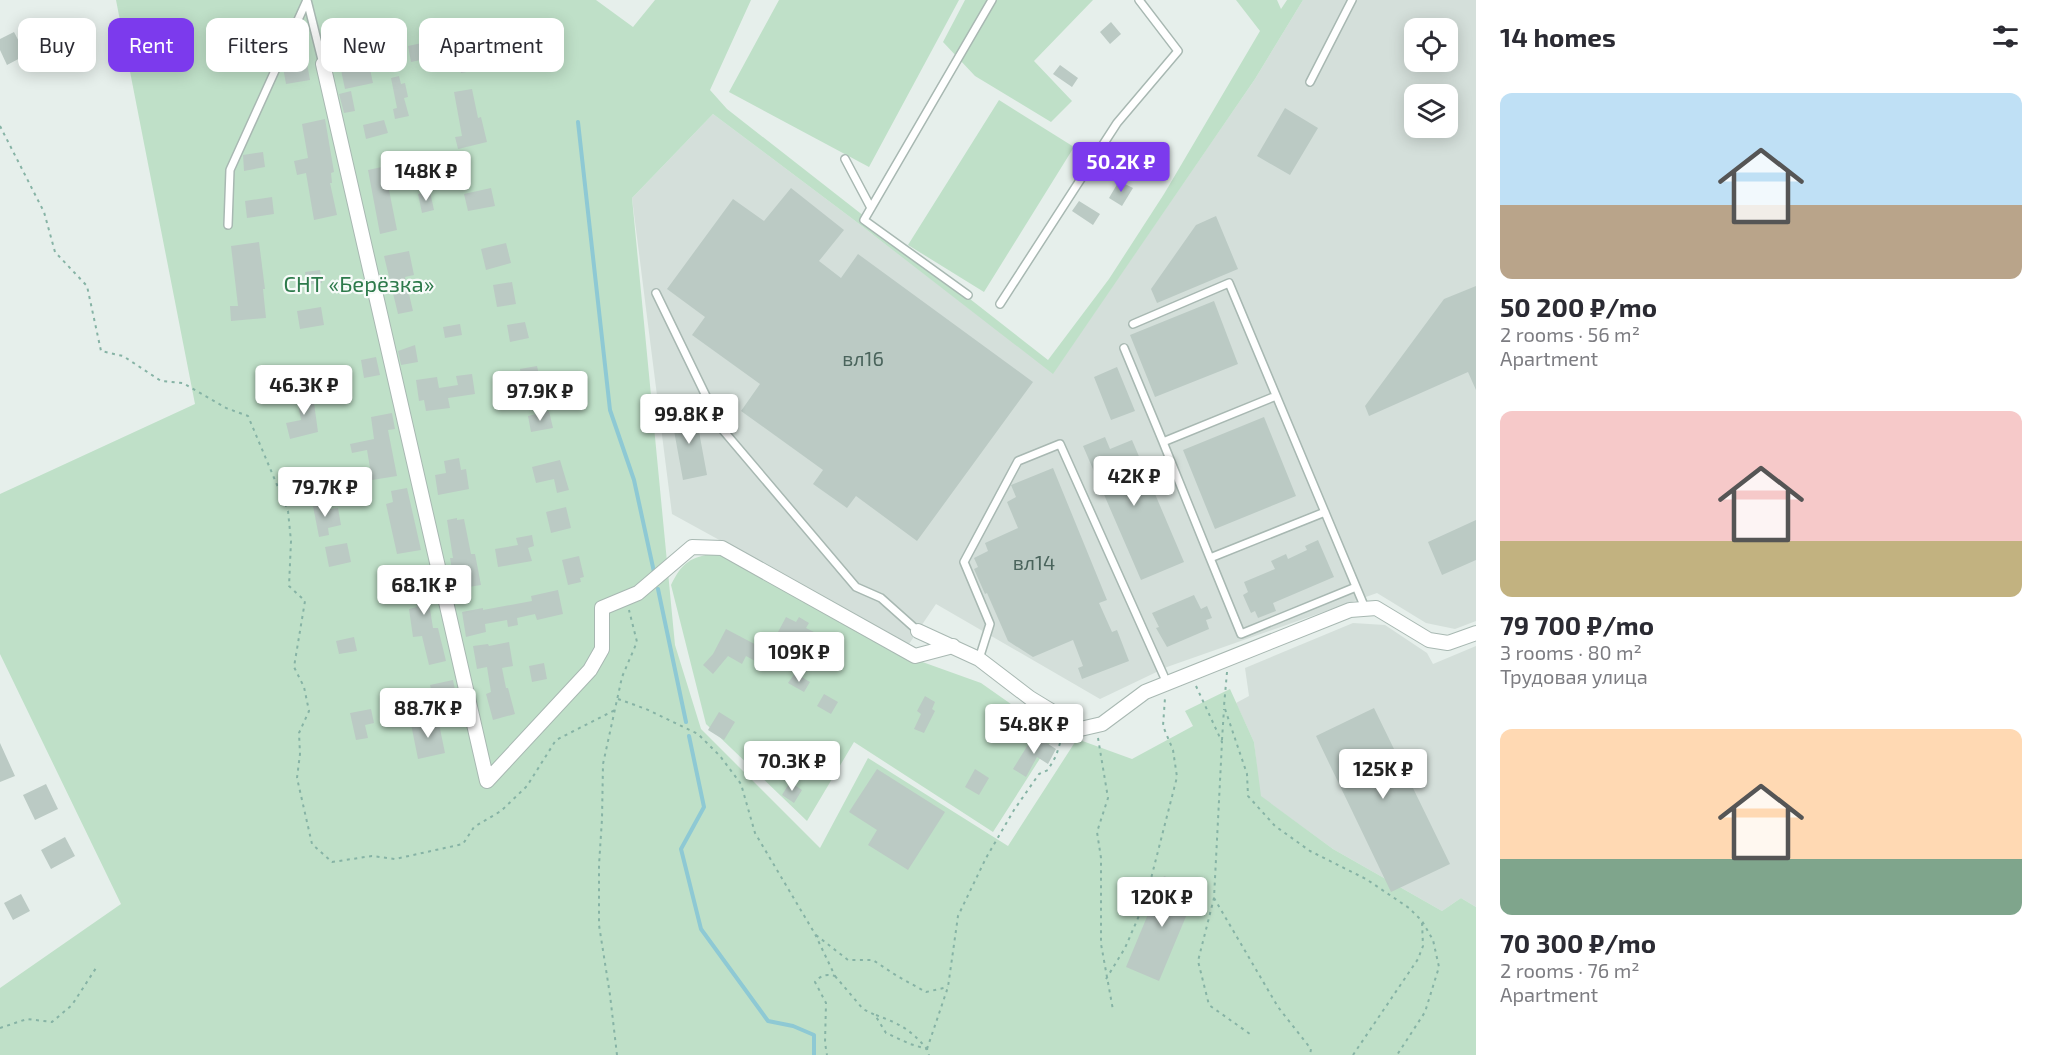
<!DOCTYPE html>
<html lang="en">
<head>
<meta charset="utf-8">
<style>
	:root { --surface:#fff; --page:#f7f7f7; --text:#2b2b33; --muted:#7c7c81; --accent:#7c3aed }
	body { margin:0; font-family:"Exo 2",sans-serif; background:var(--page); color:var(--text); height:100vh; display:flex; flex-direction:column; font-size:22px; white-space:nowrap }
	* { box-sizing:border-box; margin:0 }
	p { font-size:20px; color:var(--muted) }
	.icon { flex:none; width:33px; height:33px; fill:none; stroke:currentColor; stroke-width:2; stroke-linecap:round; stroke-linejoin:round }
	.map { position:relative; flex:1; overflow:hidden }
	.details { display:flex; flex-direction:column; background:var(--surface); width:570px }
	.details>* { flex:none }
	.hud { position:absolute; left:18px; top:18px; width:570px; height:54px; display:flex; gap:12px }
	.fabs { position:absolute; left:1404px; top:18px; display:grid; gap:12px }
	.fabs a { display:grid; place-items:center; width:54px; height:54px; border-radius:12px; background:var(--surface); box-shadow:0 3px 15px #0003; font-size:30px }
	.price { position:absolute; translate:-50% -51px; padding:0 14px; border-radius:6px; background:#fff; color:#222; font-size:20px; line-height:39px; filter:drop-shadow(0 2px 3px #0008) }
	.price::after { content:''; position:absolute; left:50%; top:36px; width:18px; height:14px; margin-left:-9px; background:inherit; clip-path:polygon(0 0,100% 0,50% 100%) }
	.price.on { background:var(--accent); color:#fff }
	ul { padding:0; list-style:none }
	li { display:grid; align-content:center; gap:12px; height:318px; padding:0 24px }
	li span { display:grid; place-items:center; height:186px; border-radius:12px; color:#555 }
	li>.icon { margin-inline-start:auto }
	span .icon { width:108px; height:108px; fill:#fffc; stroke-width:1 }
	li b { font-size:26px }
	h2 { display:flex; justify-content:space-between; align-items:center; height:72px; padding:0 24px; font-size:26px }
	.pill { padding:0 21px; border-radius:12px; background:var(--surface); box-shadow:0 3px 15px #0003; font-size:21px; line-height:54px }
	.pill.on { background:var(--accent); color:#fff }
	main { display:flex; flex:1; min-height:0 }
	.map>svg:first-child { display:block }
	.built { fill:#d4dfda; fill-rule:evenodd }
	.green { fill:#bfe0c8 }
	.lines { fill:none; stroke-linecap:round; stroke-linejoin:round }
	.stream { stroke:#8ec9d4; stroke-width:4 }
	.building { fill:#bbcac4 }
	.service-casing { stroke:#a8b8b2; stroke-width:10 }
	.minor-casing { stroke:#a8b8b2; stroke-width:16 }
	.path { stroke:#86b3a5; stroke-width:2; stroke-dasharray:3 4.5; stroke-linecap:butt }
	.service { stroke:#fff; stroke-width:7 }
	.minor { stroke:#fff; stroke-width:14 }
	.labels { text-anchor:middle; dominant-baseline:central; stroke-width:4.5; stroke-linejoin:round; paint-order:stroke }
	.number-label { font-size:20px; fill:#4a645c }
	.park-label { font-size:22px; fill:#2d7a4b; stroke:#f7fbf9 }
</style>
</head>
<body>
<main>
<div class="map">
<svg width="1476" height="1055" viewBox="0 0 1476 1055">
	<rect width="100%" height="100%" fill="#e6efeb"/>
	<path class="built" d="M1303 0H1476V621L1455 629 1426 623 1377 593 1167 667 1100 699 936 604 909 644 672 514 632 198 713 114 854 220 1053 373 1255 79ZM1414 28H1448V62H1414ZM1414 94H1448V128H1414Z
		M1353 623 1385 625 1427 653 1433 664 1476 646V907L1461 898 1442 911 1333 849 1260 796 1254 742 1236 703 1249 696 1245 668Z"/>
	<path class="green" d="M116 0H596L633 27 655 0H751L710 90 727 109 1048 360 1109 279 1164 194 1260 31 1236 0H1277L1281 9 1287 0H1303L1255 79 1053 374 854 220 713 114 632 198 675 645 701 729 820 848 868 758 1008 846 1077 739 1132 759 1193 726 1185 711 1230 689 1254 742 1261 796 1333 849 1442 911 1461 898 1476 907V1055H0V988L121 904 0 654V494L195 404Z
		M779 0H959L869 167 729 92Z
		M965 0H1093L1034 61 1072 101 1051 122 975 76 943 42Z
		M999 100 1074 147 984 292 908 245Z
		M715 553 762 573 889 650 981 683 1055 735 993 832 854 742 807 821 706 724 671 585C683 561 690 558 715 553Z"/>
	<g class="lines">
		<path class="stream" d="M578 122 610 410 634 480 654 572
			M658 589 686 722
			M689 736 704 807 681 849 701 929 768 1021 793 1026 814 1035V1055"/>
	</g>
	<path class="building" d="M1111 22 1121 34 1110 44 1100 32Z
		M469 31 471 41 466 42 472 71 461 73 453 34Z
		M14 32 26 55 7 65 0 50V39Z
		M431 41 435 57 411 62 408 46Z
		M402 42 404 54 389 57 387 45Z
		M307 63 310 80 286 84 283 67Z
		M369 65 373 83 345 89 341 70Z
		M1060 65 1078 78 1072 87 1053 74Z
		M399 76 401 84 405 83 408 97 404 98 409 116 395 119 393 109 397 108 391 78Z
		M472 89 478 118 481 117 487 142 458 149 455 137 462 136 454 92Z
		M351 91 355 111 344 113 339 94Z
		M1285 108 1318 128 1290 175 1257 156Z
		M325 119 334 172 331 173 332 183H330L337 215 314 220 306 173 297 175 294 161 308 158 302 124Z
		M384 120 388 133 366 139 363 125Z
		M263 152 265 167 244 171 243 155Z
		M448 155 454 181 437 185 431 159Z
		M391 165 395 183 388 185 397 230 380 234 368 170Z
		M1119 181 1133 188 1122 206 1109 198Z
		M491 188 495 206 468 211 464 194Z
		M791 188 844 230 819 261 841 278 858 254 1033 382 917 541 856 496 847 508 813 484 823 470 741 411 760 384 692 335 705 317 667 289 733 199 764 221Z
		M430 192 434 210 422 213 418 194Z
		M272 197 274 214 247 218 245 201Z
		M1079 201 1100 214 1093 225 1072 211Z
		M1216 216 1238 269 1157 303 1151 289 1196 225Z
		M259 242 265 289H263L266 318 231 321 230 306H238L231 246Z
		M506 243 511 263 486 270 481 249Z
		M409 251 414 275 405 277 413 311 398 314 384 256Z
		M320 270 322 283 307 285 305 272Z
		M512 282 516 304 497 307 493 285Z
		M1476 286V390L1468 372 1369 416 1365 406 1444 299Z
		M1214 301 1238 364 1155 397 1130 335Z
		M321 307 324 325 300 329 297 311Z
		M525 322 529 338 510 342 507 325Z
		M460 324 462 335 445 338 443 327Z
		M415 345 418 362 401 365 398 351Z
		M376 357 380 375 364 378 361 360Z
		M537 366 540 380 523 384 520 369Z
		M1117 367 1135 411 1111 420 1094 377Z
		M472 374 475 394 448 398 450 408 426 411 424 400 419 401 416 380 437 377 439 388 458 385 456 376Z
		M307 386 311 404 314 403 318 432 290 439 286 423 301 420 295 388Z
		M695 410 707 475 683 480 671 414Z
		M549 411 553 428 531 432 528 416Z
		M392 413 395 429 388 430 397 476 372 480 367 450 352 453 350 444 374 439 371 417Z
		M1264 417 1296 496 1215 529 1183 450Z
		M1105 437 1110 449 1132 440 1184 562 1141 580 1083 446Z
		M459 458 461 470 466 469 469 489 438 495 435 475 446 473 444 461Z
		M560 460 569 490 557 493 554 479 536 483 532 467Z
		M1053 468 1107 600 1099 603 1112 632 1117 630 1129 661 1082 679 1078 668 1083 666 1073 640 1033 657 1008 641 987 593 985 594 974 569 978 567 974 558 988 551 985 543 1018 528 1007 502 1016 497 1011 485Z
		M407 488 421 550 397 554 386 504 393 502 391 491Z
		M322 499 324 510 338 508 341 525 328 528 329 535 319 537 312 501Z
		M566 507 571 528 551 533 546 512Z
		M457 518V520L464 519 471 554H475L481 585 456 589 450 558H453L447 520Z
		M1476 520V560L1442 575 1428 542Z
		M532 535 534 546 528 548 532 561 498 567 495 549 518 545 516 538Z
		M1318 540 1334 577 1273 603 1276 611 1258 618 1255 611 1251 613 1243 595 1248 592 1244 582 1275 569 1271 561 1286 554 1288 559 1307 550 1305 546Z
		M347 543 351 562 329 567 325 547Z
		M579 556 584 577 580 578 581 582 568 585 562 560Z
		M428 568 432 589 427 590 433 628H438L446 661 429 665 422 636 413 637 409 609 417 607 413 587 407 588 403 573Z
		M558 590 563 614 537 620 535 614 517 618 518 625 508 627 507 620 485 624 486 632 466 637 462 612 483 608V610L532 601 531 596Z
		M1194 595 1201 609 1207 606 1212 618 1206 620 1209 629 1167 647 1156 628 1159 627 1152 613Z
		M786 617 796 622 799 617 809 623 806 628 816 633 805 653 788 645 774 671 746 656 742 664 728 656 713 674 703 665 713 654 726 629 768 651Z
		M354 637 357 651 339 654 336 641Z
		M509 642 513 666 502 668 506 688H508L515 714 493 720 486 694 491 692 487 667 477 669 473 646 488 644 489 646Z
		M544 663 547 679 532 682 529 666Z
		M795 673 810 682 804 692 788 683Z
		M453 680 456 695 434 700 430 685Z
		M824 694 838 702 831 714 817 706Z
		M925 696 935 702 932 709 935 711 924 733 914 729 921 714 917 711Z
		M1374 708 1450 864 1391 892 1316 736Z
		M371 709 374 723 365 725 368 738 356 740 350 713Z
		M719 712 735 722 724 740 708 730Z
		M438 719 445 753 418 759 411 724Z
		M1034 735 1056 749 1048 764 1037 757 1026 777 1013 769Z
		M0 743 15 776 0 782Z
		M758 754 775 764 765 778 749 767Z
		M877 769 945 812 908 870 868 845 877 830 849 812Z
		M975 769 989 778 979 795 965 787Z
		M790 782 802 790 794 803 782 795Z
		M46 784 58 809 35 820 23 795Z
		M65 837 75 856 51 869 41 850Z
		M1164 876 1197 890 1159 981 1126 967Z
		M21 894 30 911 13 920 4 903Z"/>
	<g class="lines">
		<defs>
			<path id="service" d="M307 0 323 64
				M1310 82 1352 0
				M845 159 871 208
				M228 225 230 170 307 0
				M656 293 722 429 856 587 881 598 918 631
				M968 295 864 220 992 0
				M1000 304 1117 123 1178 51 1139 0
				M1133 324 1229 283 1365 608
				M1124 348 1163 442
				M1325 512 1210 558 1241 634 1356 587
				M1210 558 1163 442 1276 396
				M979 659 990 624 964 562 1018 461 1060 444 1167 683"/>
			<path id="minor" d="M323 64 487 781 590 670 602 649V608L638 593 692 547 722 548 915 656 953 646
				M918 631 979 659 1030 698 1053 712 1076 730 1102 724 1145 692 1350 610 1376 608 1429 640 1448 643 1476 633"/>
		</defs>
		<use href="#service" class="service-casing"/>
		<use href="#minor" class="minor-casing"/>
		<path class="path" d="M0 126 44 212 55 252 87 286 101 351 123 356 161 381 183 383 226 408 248 416 288 511 291 541 289 586 305 601 294 667 304 687 309 711 299 733 300 754 297 778 312 844 332 862 372 856 395 859 463 844 474 827 501 811 527 786 556 740 615 710
			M1227 672 1224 706 1247 774 1248 796 1275 826 1310 851 1366 879 1409 908 1422 921 1433 940 1439 967 1425 1012 1397 1055
			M1196 686 1222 742 1214 898 1198 961 1209 1005 1250 1034
			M618 699 646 709 698 734 720 756 741 784 755 833 815 934 835 976C826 974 821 975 815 982L826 1003 825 1043 827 1055
			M1098 738 1108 798 1097 832 1101 858V944L1113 1010
			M1222 740 1224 709
			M1214 898 1278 1007 1311 1049 1310 1055
			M816 935 848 960H873L897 976 926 992 948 987
			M835 976 863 1009 875 1015 886 1033 910 1044 927 1049 929 1055
			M1106 979 1125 948 1145 902 1177 777 1173 750 1163 726 1165 698
			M876 1015C900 1024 910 1029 927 1049
			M0 1028 27 1019 52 1022 72 1005 96 968
			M927 1049 948 987 958 916 986 858 1014 810 1039 774 1048 770 1056 756 1061 740 1064 738
			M617 1055 610 995 599 925V865L602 819 603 764 622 677 637 642 629 610
			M1353 1055 1418 959 1423 946 1422 922"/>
		<use href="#service" class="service"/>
		<use href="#minor" class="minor"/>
	</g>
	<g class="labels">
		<g class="number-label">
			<text x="863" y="358">вл16</text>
			<text x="1034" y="562">вл14</text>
		</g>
		<g class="park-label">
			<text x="359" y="283">СНТ «Берёзка»</text>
		</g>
	</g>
</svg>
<div class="fabs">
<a><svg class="icon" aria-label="locate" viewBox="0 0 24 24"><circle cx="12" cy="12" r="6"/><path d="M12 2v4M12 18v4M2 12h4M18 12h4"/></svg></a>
<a><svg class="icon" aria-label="layers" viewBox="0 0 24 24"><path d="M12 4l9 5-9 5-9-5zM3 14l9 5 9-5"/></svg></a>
</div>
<b class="price on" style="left:1121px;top:193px">50.2K ₽</b>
<b class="price" style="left:426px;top:202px">148K ₽</b>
<b class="price" style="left:304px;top:416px">46.3K ₽</b>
<b class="price" style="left:540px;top:422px">97.9K ₽</b>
<b class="price" style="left:689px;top:445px">99.8K ₽</b>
<b class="price" style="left:1134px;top:507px">42K ₽</b>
<b class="price" style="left:325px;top:518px">79.7K ₽</b>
<b class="price" style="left:424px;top:616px">68.1K ₽</b>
<b class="price" style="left:799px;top:683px">109K ₽</b>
<b class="price" style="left:428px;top:739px">88.7K ₽</b>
<b class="price" style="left:1034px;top:755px">54.8K ₽</b>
<b class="price" style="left:792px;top:792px">70.3K ₽</b>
<b class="price" style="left:1383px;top:800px">125K ₽</b>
<b class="price" style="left:1162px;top:928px">120K ₽</b>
<div class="hud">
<a class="pill">Buy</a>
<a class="pill on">Rent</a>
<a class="pill">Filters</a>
<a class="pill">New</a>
<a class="pill">Apartment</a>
</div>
</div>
<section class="details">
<h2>14 homes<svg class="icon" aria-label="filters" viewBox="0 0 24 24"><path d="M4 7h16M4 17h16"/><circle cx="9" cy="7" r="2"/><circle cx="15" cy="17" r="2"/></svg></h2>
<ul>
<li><span style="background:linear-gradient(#bfe0f5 60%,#b9a48a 0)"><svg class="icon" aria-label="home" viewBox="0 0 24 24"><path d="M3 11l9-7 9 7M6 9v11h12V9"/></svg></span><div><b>50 200 ₽/mo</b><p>2 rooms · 56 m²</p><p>Apartment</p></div></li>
<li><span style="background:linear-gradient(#f6c9c9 70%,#c2b280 0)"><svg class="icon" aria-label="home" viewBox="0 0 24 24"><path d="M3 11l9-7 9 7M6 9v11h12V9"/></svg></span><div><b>79 700 ₽/mo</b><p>3 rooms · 80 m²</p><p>Трудовая улица</p></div></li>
<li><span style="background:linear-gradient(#ffd9b3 70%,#7fa58c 0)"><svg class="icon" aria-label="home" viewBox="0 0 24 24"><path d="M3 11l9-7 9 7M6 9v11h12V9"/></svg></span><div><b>70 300 ₽/mo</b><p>2 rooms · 76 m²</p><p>Apartment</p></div></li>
</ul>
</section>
</main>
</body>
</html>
